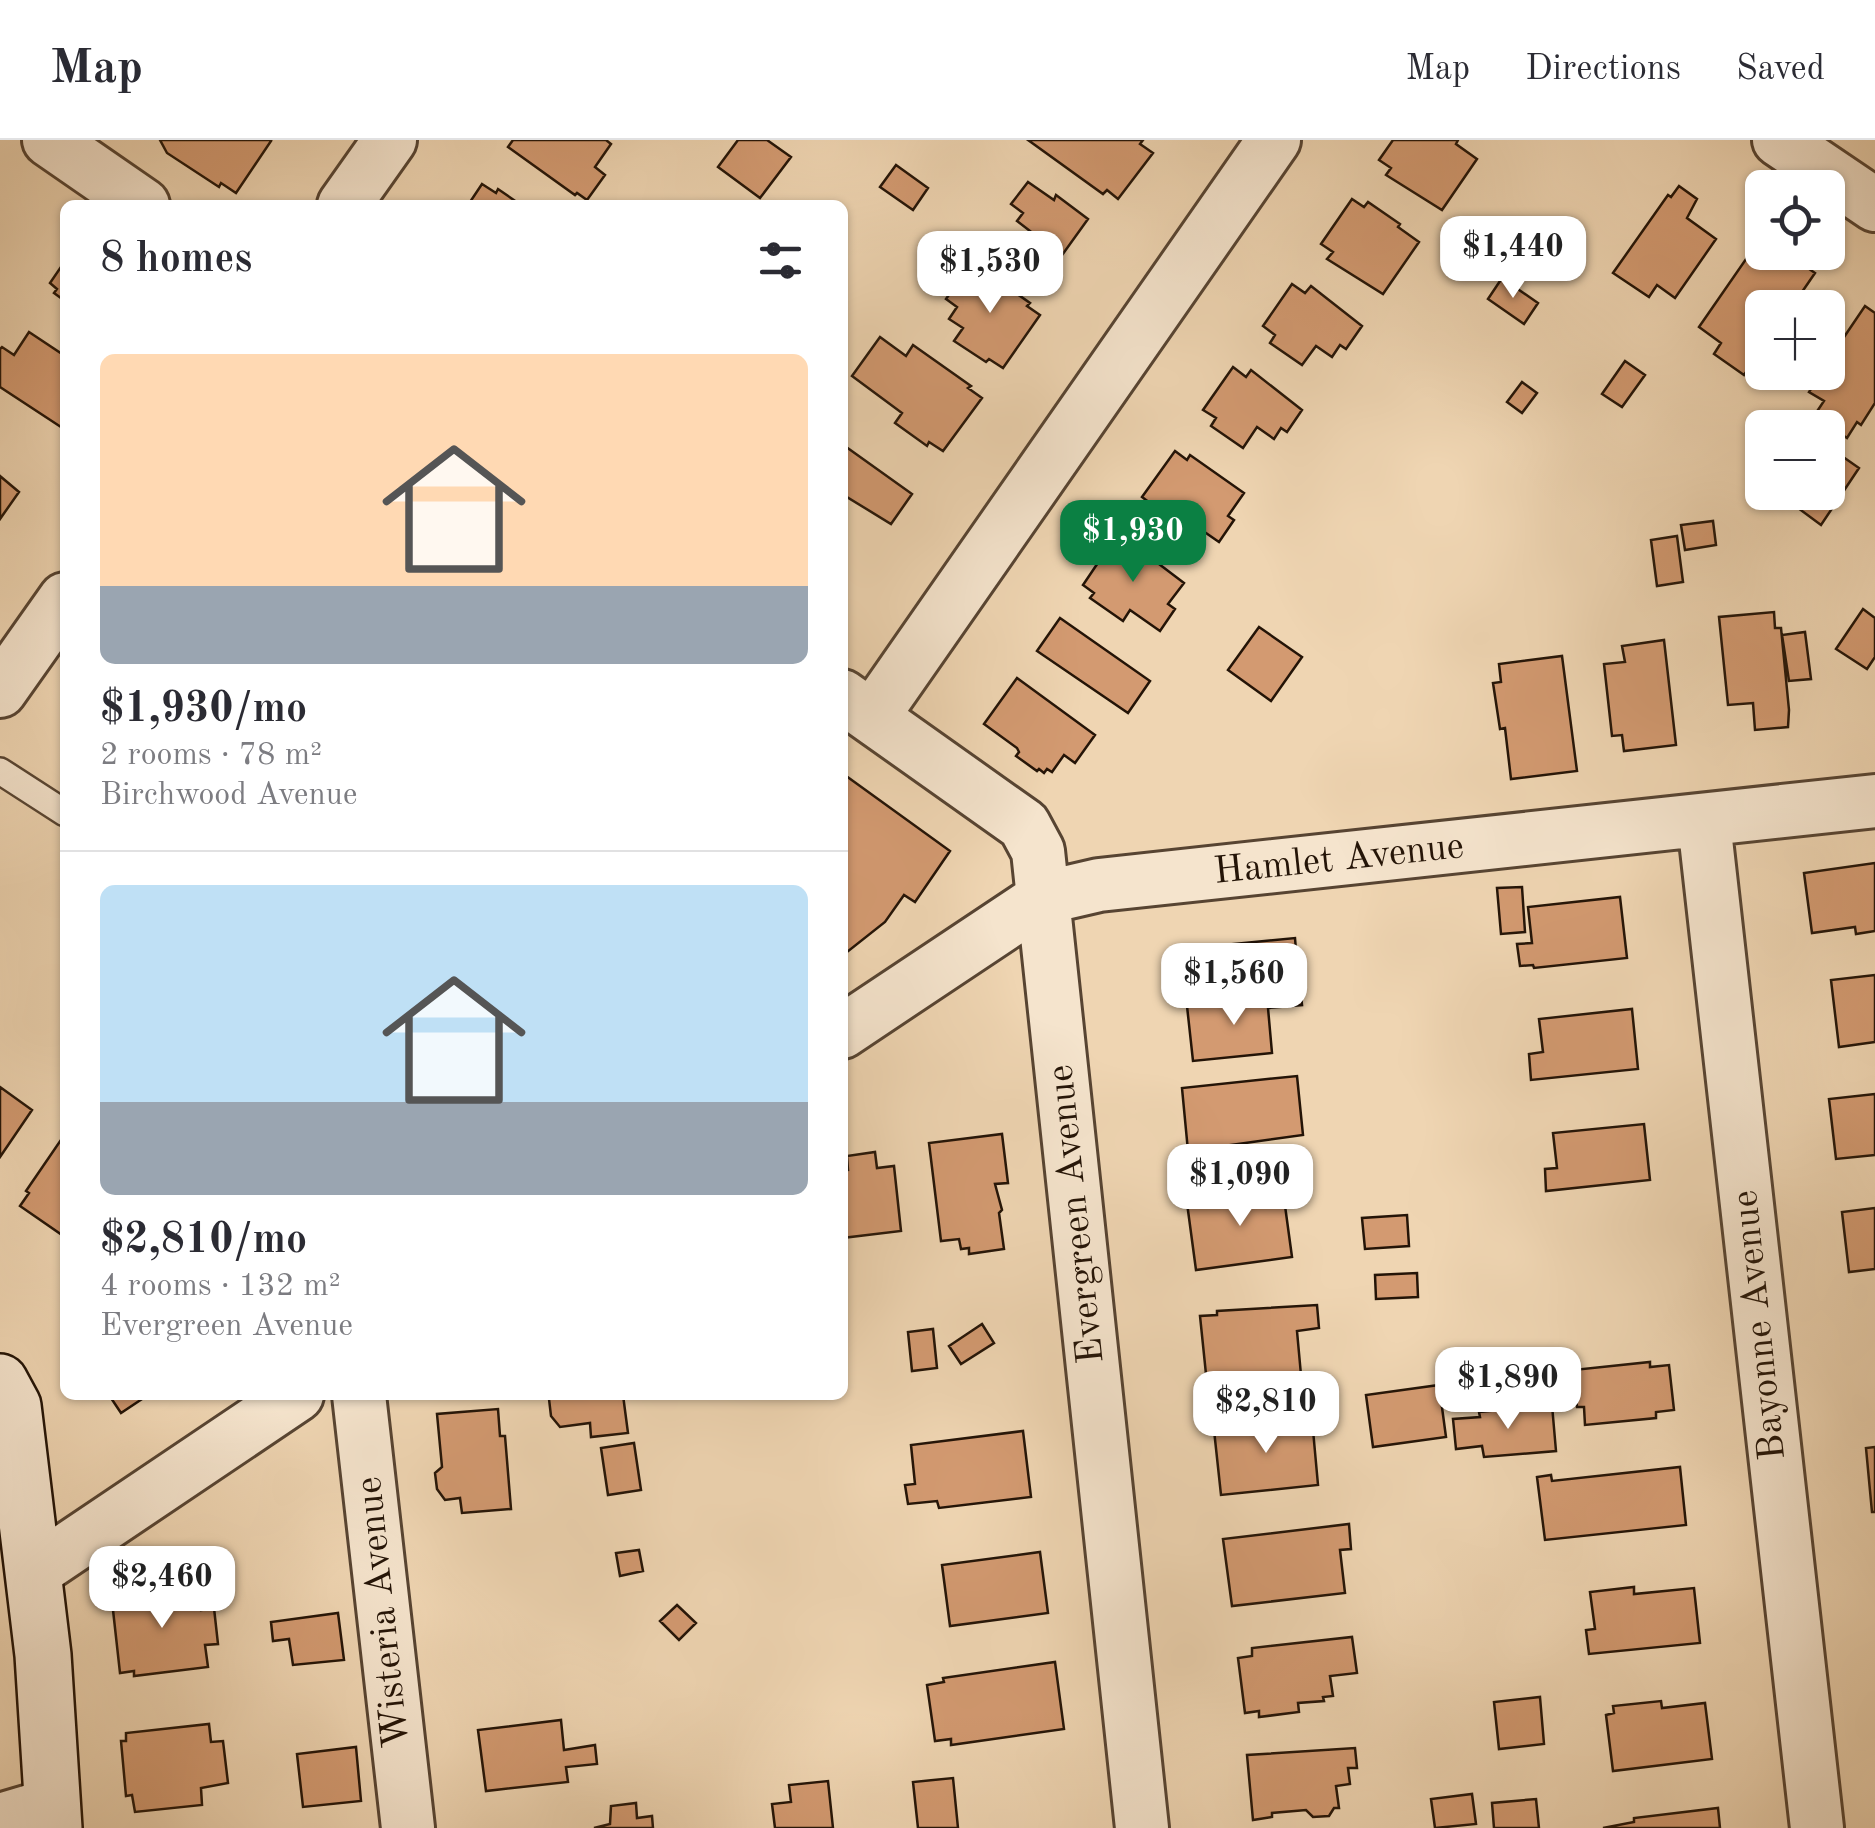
<!DOCTYPE html>
<html lang="en">
<head>
<meta charset="utf-8">
<style>
	:root { --surface:#fff; --page:#f7f7f7; --text:#2b2b33; --muted:#7c7c81; --line:#e1e1e2; --accent:#0b8043 }
	body { margin:0; font-family:"Old Standard TT",serif; background:var(--page); color:var(--text); height:100vh; display:flex; flex-direction:column; font-size:38px; white-space:nowrap }
	* { box-sizing:border-box; margin:0 }
	p { font-size:32px; color:var(--muted) }
	.icon { flex:none; width:55px; height:55px; fill:none; stroke:currentColor; stroke-width:2; stroke-linecap:round; stroke-linejoin:round }
	.map { position:relative; flex:1; overflow:hidden }
	.drawer { position:absolute; left:60px; top:60px; width:788px; height:1200px; display:flex; flex-direction:column; background:var(--surface); border-radius:15px; box-shadow:0 2px 8px #0004 }
	.drawer>* { flex:none }
	.tools { position:absolute; left:1745px; top:30px; display:grid; gap:20px }
	.tools a { display:grid; place-items:center; width:100px; height:100px; border-radius:15px; background:var(--surface); box-shadow:0 2px 8px #0004; font-size:50px }
	.price { position:absolute; translate:-50% -85px; padding:0 22px; border-radius:20px; background:#fff; color:#222; font-size:32px; line-height:65px; filter:drop-shadow(0 2px 5px #0008) }
	.price::after { content:''; position:absolute; left:50%; top:60px; width:30px; height:22px; margin-left:-15px; background:inherit; clip-path:polygon(0 0,100% 0,50% 100%) }
	.price.on { background:var(--accent); color:#fff }
	ul { padding:0; list-style:none }
	li { display:grid; align-content:center; gap:20px; height:530px; padding:0 40px }
	li+li { border-top:2px solid var(--line) }
	li span { display:grid; place-items:center; height:310px; border-radius:15px; color:#555 }
	li>.icon { margin-inline-start:auto }
	span .icon { width:180px; height:180px; fill:#fffc; stroke-width:1 }
	li b { font-size:42px }
	h2 { display:flex; justify-content:space-between; align-items:center; height:120px; padding:0 40px; font-size:42px }
	header { display:flex; align-items:center; gap:60px; box-sizing:border-box; height:140px; padding:0 50px; background:var(--surface); border-bottom:2px solid var(--line) }
	header strong { font-size:48px }
	nav { display:flex; gap:55px; margin-inline-start:auto; font-size:35px }
	.map>svg:first-child { display:block }
	.building { fill:#d39a71; stroke:#241407; stroke-width:2.5 }
	.lines { fill:none; stroke-linecap:round; stroke-linejoin:round }
	.lane-casing { stroke:#574432; stroke-width:30 }
	.street-casing { stroke:#574432; stroke-width:58 }
	.secondary-casing { stroke:#241407; stroke-width:60 }
	.lane { stroke:#f5e4cd; stroke-width:25 }
	.street { stroke:#f5e4cd; stroke-width:52 }
	.secondary { stroke:#f5e4cd; stroke-width:55 }
	.labels { text-anchor:middle; dominant-baseline:central; stroke-width:8; stroke-linejoin:round; paint-order:stroke }
	.street-label { font-size:38px; fill:#241407; stroke:#f5e4cd }
</style>
</head>
<body>
<header>
<strong>Map</strong>
<nav><a>Map</a><a>Directions</a><a>Saved</a></nav>
</header>
<div class="map">
<svg width="1875" height="1688" viewBox="0 0 1875 1688">
	<rect width="100%" height="100%" fill="#efd5b2"/>
	<filter id="stains"><feTurbulence type="fractalNoise" baseFrequency=".002" numOctaves="4"/><feColorMatrix values="0 0 0 0 .2 0 0 0 0 .09 0 0 0 0 .02 0 0 0 .5 -.17"/></filter>
	<radialGradient id="worn" r=".72"><stop offset=".6" stop-color="#630" stop-opacity="0"/><stop offset="1" stop-color="#630" stop-opacity=".3"/></radialGradient>
	<path class="building" d="M160 0H269L271 1 236 53 221 43 219 47 167 13Z
		M513 0H606L611 4 595 27 605 35 587 60 577 53 575 55 508 7Z
		M738 0H767L791 17 760 58 718 27Z
		M1028 0H1143L1140 4 1153 13 1118 59 1107 50 1103 54Z
		M1393 0H1458L1456 4 1477 19 1442 70 1386 35 1391 28 1379 20Z
		M896 25 928 48 913 70 880 47Z
		M1028 42 1054 60 1056 55 1088 79 1047 136 1015 112 1030 91 1017 81 1023 73 1011 64Z
		M482 44 496 53 498 49 521 65H468Z
		M1679 46 1697 59 1687 78 1716 99 1675 158 1657 145 1649 157 1613 133 1668 55 1671 57Z
		M1352 59 1364 67 1368 62 1400 84 1398 87 1419 102 1383 154 1327 119 1333 112 1321 104Z
		M1762 96V112H1785L1815 133 1791 168H1762V209L1744 235 1714 214 1721 203 1699 187Z
		M65 121V161L54 153 57 149 50 143Z
		M972 122 1030 163 1027 166 1040 175 1003 228 989 219 986 222 954 201 963 188 949 179 957 167 946 159Z
		M1502 138 1538 163 1524 184 1488 159Z
		M1292 144 1305 153 1311 146 1362 186 1346 209 1340 205 1332 217 1316 206 1302 225 1270 203 1275 195 1263 186Z
		M1865 166 1875 173V263L1861 285 1857 282 1847 298 1814 276 1824 261 1809 252 1820 235 1816 232H1828V212L1835 200 1840 203Z
		M29 192 65 216 64 289 0 247V209L2 207 14 215Z
		M880 197 906 216 913 205 971 246 968 248 982 258 943 311 929 302 927 306 895 283 902 273 852 236Z
		M1625 221 1645 235 1622 267 1602 254Z
		M1233 227 1246 237 1251 230 1302 270 1287 292 1281 288 1274 299 1257 287 1243 308 1211 286 1216 278 1203 270Z
		M1522 242 1537 253 1522 273 1507 262Z
		M842 304 912 354 891 384 842 354Z
		M1175 311 1187 320 1190 315 1244 353 1228 376 1234 380 1219 402 1190 382 1183 392 1151 370 1154 366 1142 357Z
		M1836 312 1859 328 1821 385 1798 368 1808 352H1828V324Z
		M0 336 19 352 0 379Z
		M1713 381 1716 405 1685 410 1681 385Z
		M1677 396 1683 442 1657 446 1651 400Z
		M1114 399 1126 407 1130 402 1184 443 1168 464 1175 469 1160 491 1130 470 1123 481 1090 458 1094 453 1083 445Z
		M1863 469 1875 478V517L1867 529 1836 509Z
		M1774 472 1775 488H1781L1789 570 1788 587 1755 590 1753 563 1728 565 1719 477Z
		M1060 478 1150 541 1128 573 1037 511Z
		M1259 487 1302 517 1271 561 1228 530Z
		M1805 492 1811 539 1789 541 1782 495Z
		M1664 500 1676 605 1624 611 1622 595 1612 596 1604 524 1625 522 1622 506Z
		M1562 516 1577 631 1511 639 1505 588 1500 589 1493 543 1501 542 1499 524Z
		M1017 538 1095 595 1075 623 1064 615 1052 632 1047 629 1044 633 1039 629 1037 631 1016 616 1019 612 1017 608 984 584Z
		M842 633 950 711 915 762 904 755 885 782 842 816Z
		M1875 723V791L1856 794 1855 787 1812 793 1804 733Z
		M1522 747 1525 792 1501 794 1497 748Z
		M1620 757 1627 818 1534 828 1533 825 1520 826 1517 804 1532 803 1528 767Z
		M1295 798 1297 823 1184 833 1182 809Z
		M1297 823 1301 855 1187 866 1184 833Z
		M1875 835V902L1839 907 1831 840Z
		M1301 855 1302 865 1268 868 1272 913 1193 921 1187 866Z
		M1632 869 1638 929 1531 940 1529 914 1543 912 1539 879Z
		M1297 936 1303 995 1188 1011 1182 948Z
		M0 947 32 970 0 1017Z
		M1875 954V1015L1836 1019 1829 959Z
		M1644 984 1650 1040 1546 1051 1545 1029 1557 1028 1553 993Z
		M65 994V1097L20 1066 29 1053 26 1051Z
		M1002 994 1008 1043 995 1044 1002 1070 999 1073 1004 1109 969 1114V1108L961 1109 959 1099 941 1101 929 1003Z
		M875 1012 877 1028 894 1026 901 1091 842 1098V1031L848 1030 847 1016Z
		M1264 1046 1265 1054 1283 1051 1292 1117 1196 1130 1187 1063 1232 1057V1051Z
		M1875 1068V1129L1849 1132 1842 1072Z
		M1407 1075 1409 1106 1365 1109 1362 1078Z
		M1417 1133 1418 1157 1376 1159 1375 1135Z
		M1317 1165 1319 1188 1297 1191 1301 1235 1207 1244 1200 1176 1217 1175V1171Z
		M982 1184 994 1203 961 1224 949 1206Z
		M933 1189 937 1228 912 1231 908 1192Z
		M1650 1222V1227L1669 1225 1674 1270 1656 1272V1278L1585 1285 1584 1267H1577L1573 1230Z
		M1439 1245 1446 1297 1373 1307 1366 1255Z
		M109 1255H148L121 1273Z
		M553 1255H623L628 1293 591 1297 590 1283 560 1287 551 1276 549 1259Z
		M1552 1265 1556 1311 1484 1317 1482 1306 1456 1309 1453 1279 1480 1277 1479 1272Z
		M498 1269 500 1296H505L511 1369 462 1373 460 1358 445 1360 437 1349 435 1333 442 1327 437 1274Z
		M1260 1276 1261 1284 1312 1279 1318 1345 1221 1355 1214 1290 1232 1287V1279Z
		M1023 1291 1031 1357 939 1368 937 1361 908 1364 905 1345 915 1344 911 1305Z
		M634 1303 641 1350 608 1355 601 1308Z
		M1875 1307V1372H1872L1866 1308Z
		M1680 1327 1686 1385 1545 1400 1537 1337 1551 1335 1552 1341Z
		M1349 1384 1351 1409 1340 1410 1345 1453 1232 1466 1223 1399Z
		M639 1410 643 1431 620 1436 616 1413Z
		M1040 1412 1048 1473 950 1486 942 1425Z
		M154 1447 155 1461 165 1460 170 1450 189 1448 199 1457 201 1470 214 1468 218 1504 205 1505 208 1527 134 1536V1531L120 1533 111 1452Z
		M1634 1447V1454L1694 1448 1700 1503 1589 1514 1586 1490 1595 1489 1590 1452Z
		M677 1465 696 1483 679 1500 660 1481Z
		M338 1473 344 1520 293 1525 289 1499 273 1501 271 1482Z
		M1352 1497 1357 1533 1330 1536 1333 1556 1323 1557 1324 1561 1298 1563 1299 1572 1259 1577V1571L1245 1573 1238 1518 1252 1516V1508Z
		M1055 1522 1064 1589 951 1605V1599L935 1601 927 1545 944 1542 943 1538Z
		M1540 1557 1544 1604 1499 1609 1494 1562Z
		M1661 1561 1662 1568 1705 1563 1712 1619 1613 1631 1606 1575 1614 1573 1613 1566Z
		M561 1580 564 1610 595 1605 597 1624 566 1627 568 1642 486 1651 478 1590Z
		M209 1584 211 1602 223 1601 228 1643 201 1648 202 1665 135 1672 132 1655 126 1656 121 1601H126V1593Z
		M356 1607 361 1661 303 1667 297 1614Z
		M1355 1608 1357 1628H1348L1350 1644 1336 1646 1339 1668H1334L1329 1676 1313 1677 1306 1670 1272 1673V1677L1253 1680 1247 1615Z
		M953 1638 958 1688H918L913 1642Z
		M828 1641 833 1688H775L772 1664 791 1662 789 1645Z
		M1472 1654 1476 1684 1435 1688 1431 1659Z
		M1536 1659 1539 1688H1494L1492 1663Z
		M636 1663 637 1678 652 1676 653 1688H594L610 1684 611 1666Z
		M1718 1668 1720 1688H1603L1634 1682V1678Z"/>
	<g class="lines">
		<defs>
			<path id="lane" d="M0 631 65 673"/>
			<path id="street" d="M49 0 143 65
				M1779 0 1875 65
				M344 65 390 0
				M0 551 65 459
				M842 556 1024 685 1038 711 1142 1688
				M872 577 1274 0
				M1704 682 1817 1688
				M842 892 1043 758 1099 745 1875 661
				M359 1255 408 1688
				M34 1432 297 1255
				M0 1680 51 1665"/>
			<path id="secondary" d="M0 1242 13 1266 43 1515 54 1688"/>
		</defs>
		<use href="#lane" class="lane-casing"/>
		<use href="#street" class="street-casing"/>
		<use href="#secondary" class="secondary-casing"/>
		<use href="#lane" class="lane"/>
		<use href="#street" class="street"/>
		<use href="#secondary" class="secondary"/>
	</g>
	<g class="labels">
		<g class="street-label">
			<text transform="translate(1339 720) rotate(-6)">Hamlet Avenue</text>
			<text transform="translate(1077 1074) rotate(-96)">Evergreen Avenue</text>
			<text transform="translate(1760 1185) rotate(-96)">Bayonne Avenue</text>
			<text transform="translate(384 1472) rotate(-96)">Wisteria Avenue</text>
		</g>
	</g>
	<rect width="100%" height="100%" filter="url(#stains)"/>
	<rect width="100%" height="100%" fill="url(#worn)"/>
</svg>
<div class="tools">
<a><svg class="icon" aria-label="locate" viewBox="0 0 24 24"><circle cx="12" cy="12" r="6"/><path d="M12 2v4M12 18v4M2 12h4M18 12h4"/></svg></a>
<a>+</a>
<a>−</a>
</div>
<b class="price" style="left:1513px;top:161px">$1,440</b>
<b class="price" style="left:990px;top:176px">$1,530</b>
<b class="price on" style="left:1133px;top:445px">$1,930</b>
<b class="price" style="left:1234px;top:888px">$1,560</b>
<b class="price" style="left:1240px;top:1089px">$1,090</b>
<b class="price" style="left:1508px;top:1292px">$1,890</b>
<b class="price" style="left:1266px;top:1316px">$2,810</b>
<b class="price" style="left:162px;top:1491px">$2,460</b>
<section class="drawer">
<h2>8 homes<svg class="icon" aria-label="filters" viewBox="0 0 24 24"><path d="M4 7h16M4 17h16"/><circle cx="9" cy="7" r="2"/><circle cx="15" cy="17" r="2"/></svg></h2>
<ul>
<li><span style="background:linear-gradient(#ffd9b3 75%,#9aa5b1 0)"><svg class="icon" aria-label="home" viewBox="0 0 24 24"><path d="M3 11l9-7 9 7M6 9v11h12V9"/></svg></span><div><b>$1,930/mo</b><p>2 rooms · 78 m²</p><p>Birchwood Avenue</p></div></li>
<li><span style="background:linear-gradient(#bfe0f5 70%,#9aa5b1 0)"><svg class="icon" aria-label="home" viewBox="0 0 24 24"><path d="M3 11l9-7 9 7M6 9v11h12V9"/></svg></span><div><b>$2,810/mo</b><p>4 rooms · 132 m²</p><p>Evergreen Avenue</p></div></li>
</ul>
</section>
</div>
</body>
</html>
